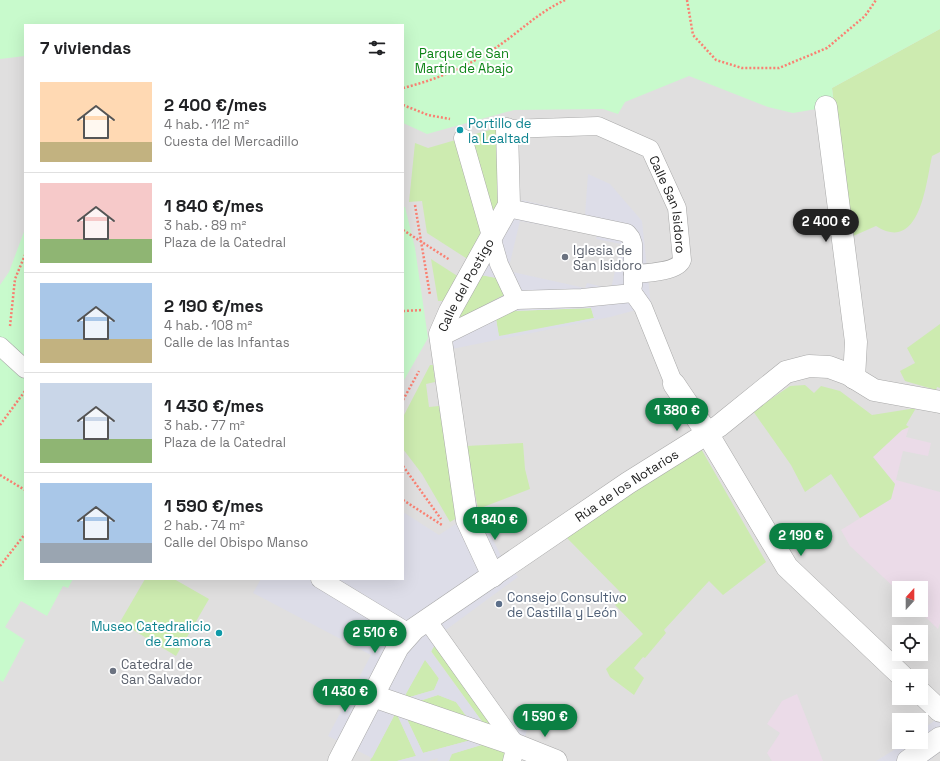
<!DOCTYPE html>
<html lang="es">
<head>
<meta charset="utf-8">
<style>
	:root { --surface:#fff; --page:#f6f6f6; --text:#202124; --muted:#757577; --line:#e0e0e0; --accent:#0b8043 }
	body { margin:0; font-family:"Space Grotesk",sans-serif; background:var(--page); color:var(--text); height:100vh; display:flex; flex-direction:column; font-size:15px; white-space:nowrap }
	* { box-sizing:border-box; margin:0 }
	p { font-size:13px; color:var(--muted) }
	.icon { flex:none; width:22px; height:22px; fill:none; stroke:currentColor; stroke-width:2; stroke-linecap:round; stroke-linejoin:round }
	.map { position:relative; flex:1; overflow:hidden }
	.sheet { position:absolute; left:24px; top:24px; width:380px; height:556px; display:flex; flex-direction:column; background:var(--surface); border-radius:0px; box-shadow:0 4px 16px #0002 }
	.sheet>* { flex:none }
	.needle { width:26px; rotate:21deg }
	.buttons { position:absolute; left:892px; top:581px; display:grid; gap:8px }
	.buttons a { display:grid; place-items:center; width:36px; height:36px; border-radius:0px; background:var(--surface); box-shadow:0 4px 16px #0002; font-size:20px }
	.price { position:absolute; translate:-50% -34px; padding:0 9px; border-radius:14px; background:var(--accent); color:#fff; font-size:13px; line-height:26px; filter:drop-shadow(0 1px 2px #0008) }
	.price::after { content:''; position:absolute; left:50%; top:24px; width:12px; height:9px; margin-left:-6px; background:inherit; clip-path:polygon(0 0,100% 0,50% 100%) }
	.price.active { background:#222; color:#fff }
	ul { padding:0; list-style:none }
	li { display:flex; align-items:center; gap:12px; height:100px; padding:0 16px }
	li+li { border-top:1px solid var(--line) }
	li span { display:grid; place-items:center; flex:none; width:112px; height:80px; border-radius:0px; color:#555 }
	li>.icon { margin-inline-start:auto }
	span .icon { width:48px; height:48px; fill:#fffc; stroke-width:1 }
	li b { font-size:17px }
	h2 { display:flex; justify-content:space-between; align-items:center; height:48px; padding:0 16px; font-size:17px }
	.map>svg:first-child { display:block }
	.residential { fill:#e0dfdf; fill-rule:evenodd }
	.industrial { fill:#ebdbe8 }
	.grass { fill:#cdebb0 }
	.park { fill:#c8facc }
	.plaza { fill:#dddde8; fill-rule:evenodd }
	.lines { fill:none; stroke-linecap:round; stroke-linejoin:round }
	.pedestrian-casing { stroke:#a9a9a9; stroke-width:19 }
	.minor-casing { stroke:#a9a9a9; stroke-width:23 }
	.path { stroke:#fa8072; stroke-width:2.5; stroke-dasharray:2 2; stroke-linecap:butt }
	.pedestrian { stroke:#fff; stroke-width:18 }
	.minor { stroke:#fff; stroke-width:22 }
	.culture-dot { fill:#0f9aa8; stroke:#fff; stroke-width:1.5 }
	.worship-dot { fill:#6b7280; stroke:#fff; stroke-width:1.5 }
	.service-dot { fill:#5c6f8a; stroke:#fff; stroke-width:1.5 }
	.labels { text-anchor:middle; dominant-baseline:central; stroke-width:4; stroke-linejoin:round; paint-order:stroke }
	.park-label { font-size:13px; fill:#0c8416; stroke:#fff }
	.culture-label { font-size:13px; fill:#0d838f; stroke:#fff; text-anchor:start }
	.street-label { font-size:13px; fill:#222; stroke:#fff }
	.worship-label { font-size:13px; fill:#5b616d; stroke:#fff; text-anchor:start }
	.service-label { font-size:13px; fill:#4e5e75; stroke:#fff; text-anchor:start }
</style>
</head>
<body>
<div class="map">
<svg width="940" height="761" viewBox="0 0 940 761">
	<rect width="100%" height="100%" fill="#f2efe9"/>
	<path class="residential" d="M0 0H940V761H0ZM25 25H403V579H25ZM899 588H921V610H899ZM899 632H921V654H899ZM899 676H921V698H899ZM899 720H921V742H899Z"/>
	<path class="industrial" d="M909 427 906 437 931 443 928 456 903 451 896 480 940 492V623L938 629 918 610H921V588H899V592L850 546 841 530 891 499 895 484 873 457 902 430Z
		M797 694 823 761H772L767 753 780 733 767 724 782 701Z"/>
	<path class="grass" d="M940 29V152L932 156C926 183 920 254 876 226L851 237 832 88Z
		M497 128 499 202 491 221 468 136Z
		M459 139 483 230 469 260 427 233 422 201 409 202 415 143 428 148Z
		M431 259 459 277 446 301H438Z
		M481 275 502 279 506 294 455 321Z
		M591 308 594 318 499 337 496 319 512 311Z
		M940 324V388L937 387 936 390 905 381 900 371 915 363 907 348Z
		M430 365H433L435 382 426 384 429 407 439 406 457 518 450 522 422 474 403 449V417Z
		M805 385 814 393 821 386 840 391 872 415 916 408 906 425 909 427 902 430 873 457 895 484 891 499 860 518 831 474 805 492 791 465 753 411 790 386Z
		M523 443 525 469 530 489 478 509 466 446Z
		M700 447 766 562 723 595 709 581 664 630 666 633 645 658 643 657 634 668 644 678 634 695 610 677 606 669 643 634 615 605 625 597 566 537Z
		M145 579H174L209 599 176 656 120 622Z
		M437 642 495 723 486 727 431 651Z
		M425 659 439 679 434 690 403 699Z
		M438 695 456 702 471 723 414 703Z
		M396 712 416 756 397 761H370Z
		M405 715 475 739 423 753Z
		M488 743 508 750 505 761H449L451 754Z"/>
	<path class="park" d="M0 0H940V29L832 88 834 106 793 113 768 107 689 76 625 102 618 114 603 109 514 110 427 134 403 123V25H25V56L0 59Z
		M403 207H405L415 248 428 338 403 382Z
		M25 229V579H73L68 588 63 586 47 616 21 601 5 627 25 640 3 682 0 680V285L9 272Z"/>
	<path class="plaza" d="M588 174 610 184 642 221 651 306 610 317 452 349 449 333 455 321 506 294 502 279 481 275 522 200 585 215ZM520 221 597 235 596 239 621 244 611 289 587 283 585 288 508 271ZM591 308 594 318 499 336 496 319 512 311Z
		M478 509 501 556 518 577 443 632 503 715 527 730 518 761 508 750 488 743 452 754 449 761H437L438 758 428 761H397L416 756 396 712 372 758 328 736 371 655 253 593 261 579H403V512L439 535ZM436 642 495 722 486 727 431 652ZM425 660 439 678 434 690 403 699ZM438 695 456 702 471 722 415 702ZM405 715 475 739 423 753Z
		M940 717V752L929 761H876L907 742H921V730Z"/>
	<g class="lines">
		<defs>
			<g id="pedestrian">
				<path id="s1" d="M507 129 598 126 650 149 677 208 682 260C678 272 645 273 633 274"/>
				<path d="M463 138 499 264 516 300"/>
				<path d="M508 208 627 233 631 238 633 244V286"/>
				<path d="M633 293 643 307 674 384"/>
				<path d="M439 338 516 300 582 298 633 293"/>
				<path d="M0 346 25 369"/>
				<path d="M320 579 409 633"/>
				<path d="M427 620 516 745 512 761"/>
			</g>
			<g id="minor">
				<path d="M826 107 856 342 854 378"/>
				<path d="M674 384 707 433 787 567 902 676"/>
				<path id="s2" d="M493 576 467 520 440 334 450 311 509 205 507 129"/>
				<path d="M921 693 940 711"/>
				<path d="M373 696 516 745 556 761"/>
				<path id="s3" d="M339 761 398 647 414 629 628 483 719 426 786 372 809 366 829 367 848 374 874 390 940 402"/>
				<path d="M908 761 940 738"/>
			</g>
		</defs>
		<use href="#pedestrian" class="pedestrian-casing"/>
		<use href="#minor" class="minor-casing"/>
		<path class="path" d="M687 0 693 35 716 60 742 68H779L827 48 865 16 876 0
			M403 88C443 78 480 61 512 36 530 22 544 10 565 0
			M403 105 428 115 450 119
			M415 205 430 295
			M403 230 450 260
			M403 311 423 310
			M10 326 15 279 25 255
			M403 400 419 371
			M0 425 25 391
			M403 466 441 519
			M0 475 25 490
			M403 500 442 525
			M0 566 25 534"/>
		<use href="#pedestrian" class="pedestrian"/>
		<use href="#minor" class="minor"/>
	</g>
	<g class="culture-dot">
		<circle cx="460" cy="130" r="4"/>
		<circle cx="219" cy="633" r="4"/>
	</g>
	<g class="worship-dot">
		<circle cx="565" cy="257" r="4"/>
		<circle cx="113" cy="671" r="4"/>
	</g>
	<circle class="service-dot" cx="499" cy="604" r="4"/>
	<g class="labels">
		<g class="park-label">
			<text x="464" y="53">Parque de San<tspan x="464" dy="15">Martín de Abajo</tspan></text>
		</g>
		<g class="culture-label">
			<text x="468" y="123">Portillo de<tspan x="468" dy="15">la Lealtad</tspan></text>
			<text x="211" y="626" text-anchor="end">Museo Catedralicio<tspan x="211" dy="15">de Zamora</tspan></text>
		</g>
		<g class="street-label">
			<text stroke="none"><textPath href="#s1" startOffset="207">Calle San Isidoro</textPath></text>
			<text stroke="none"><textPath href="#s2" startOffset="305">Calle del Postigo</textPath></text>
			<text stroke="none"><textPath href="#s3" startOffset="409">Rúa de los Notarios</textPath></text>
		</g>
		<g class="worship-label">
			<text x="573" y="250">Iglesia de<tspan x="573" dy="15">San Isidoro</tspan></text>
			<text x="121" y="664">Catedral de<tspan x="121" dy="15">San Salvador</tspan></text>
		</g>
		<g class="service-label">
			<text x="507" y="597">Consejo Consultivo<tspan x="507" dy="15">de Castilla y León</tspan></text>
		</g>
	</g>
</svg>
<div class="buttons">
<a><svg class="needle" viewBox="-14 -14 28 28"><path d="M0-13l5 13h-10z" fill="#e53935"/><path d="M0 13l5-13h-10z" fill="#757577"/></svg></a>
<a><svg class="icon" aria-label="locate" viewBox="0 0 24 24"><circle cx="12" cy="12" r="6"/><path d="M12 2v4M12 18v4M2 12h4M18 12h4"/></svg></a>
<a>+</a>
<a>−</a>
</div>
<b class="price active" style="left:826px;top:243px">2 400 €</b>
<b class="price" style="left:677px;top:432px">1 380 €</b>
<b class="price" style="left:495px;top:541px">1 840 €</b>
<b class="price" style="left:801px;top:557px">2 190 €</b>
<b class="price" style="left:375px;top:654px">2 510 €</b>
<b class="price" style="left:345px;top:713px">1 430 €</b>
<b class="price" style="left:545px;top:738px">1 590 €</b>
<section class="sheet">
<h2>7 viviendas<svg class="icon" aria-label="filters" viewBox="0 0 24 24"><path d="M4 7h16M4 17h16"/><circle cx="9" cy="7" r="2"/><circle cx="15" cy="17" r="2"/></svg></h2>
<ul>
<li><span style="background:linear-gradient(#ffd9b3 75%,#c2b280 0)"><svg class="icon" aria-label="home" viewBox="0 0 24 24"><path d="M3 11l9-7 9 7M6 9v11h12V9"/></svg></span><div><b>2 400 €/mes</b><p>4 hab. · 112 m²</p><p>Cuesta del Mercadillo</p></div></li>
<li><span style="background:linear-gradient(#f6c9c9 70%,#8fb573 0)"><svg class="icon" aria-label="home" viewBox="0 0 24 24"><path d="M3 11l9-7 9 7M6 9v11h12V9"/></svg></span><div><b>1 840 €/mes</b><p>3 hab. · 89 m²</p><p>Plaza de la Catedral</p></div></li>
<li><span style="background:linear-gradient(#a9c7e8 70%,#c2b280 0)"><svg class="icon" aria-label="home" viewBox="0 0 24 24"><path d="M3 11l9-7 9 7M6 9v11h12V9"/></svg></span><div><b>2 190 €/mes</b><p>4 hab. · 108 m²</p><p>Calle de las Infantas</p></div></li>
<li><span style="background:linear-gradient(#c9d6e8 70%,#8fb573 0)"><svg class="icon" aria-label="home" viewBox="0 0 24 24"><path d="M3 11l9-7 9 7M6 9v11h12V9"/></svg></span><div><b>1 430 €/mes</b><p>3 hab. · 77 m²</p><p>Plaza de la Catedral</p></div></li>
<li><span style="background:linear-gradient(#a9c7e8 75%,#9aa5b1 0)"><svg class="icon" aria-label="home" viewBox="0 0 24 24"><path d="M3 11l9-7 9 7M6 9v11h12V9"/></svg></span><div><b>1 590 €/mes</b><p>2 hab. · 74 m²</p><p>Calle del Obispo Manso</p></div></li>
</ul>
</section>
</div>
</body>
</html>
